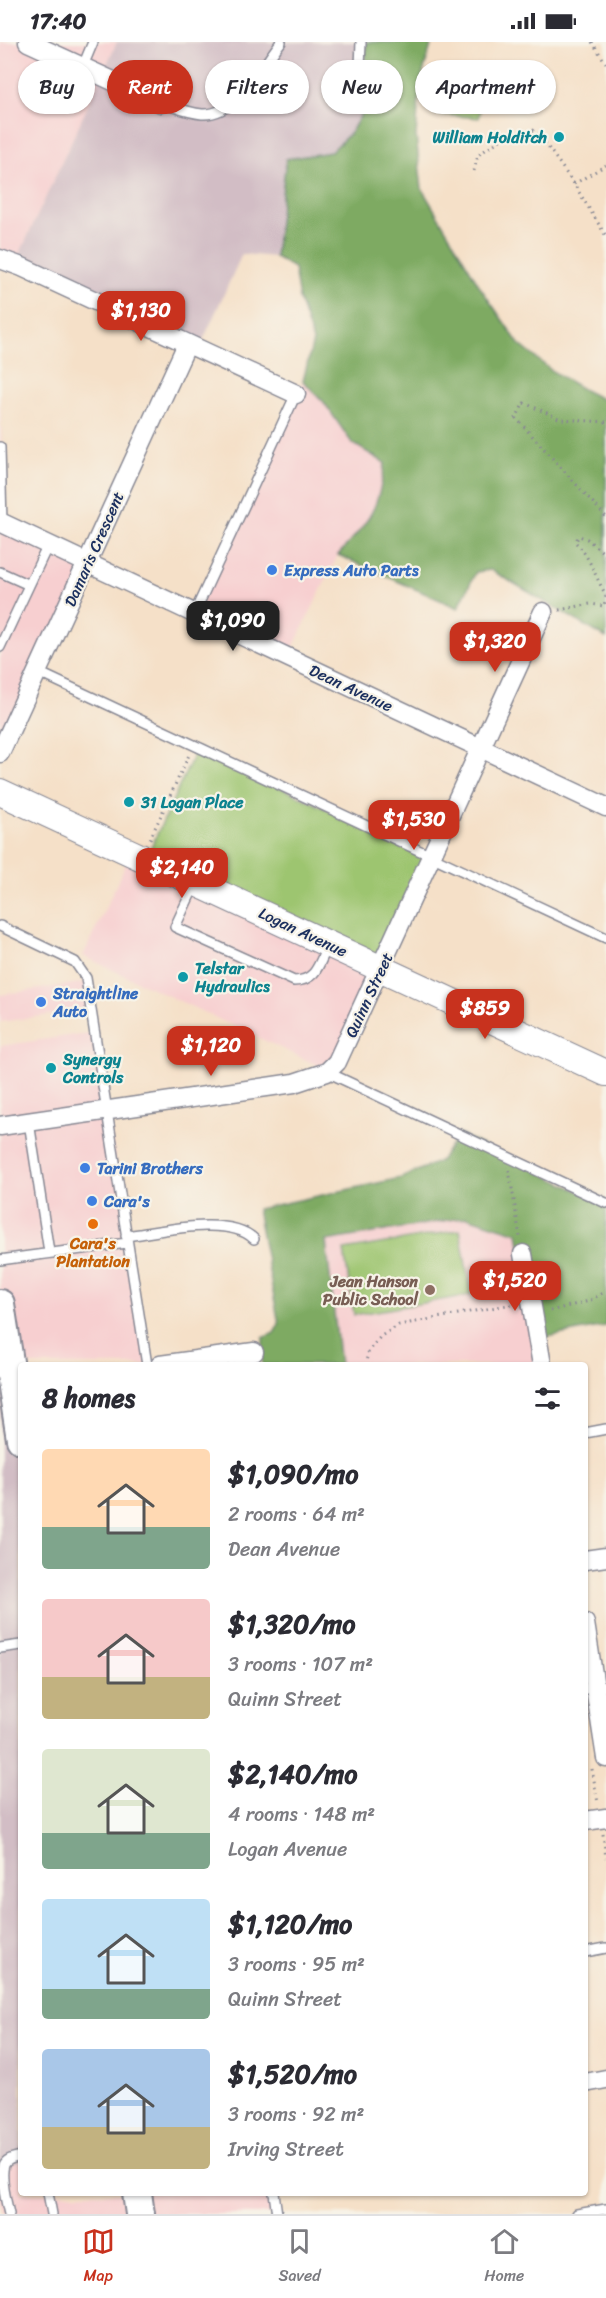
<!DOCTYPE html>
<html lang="en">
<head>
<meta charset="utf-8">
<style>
	:root { --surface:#fff; --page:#f7f7f7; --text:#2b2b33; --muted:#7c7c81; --line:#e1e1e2; --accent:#c8321e }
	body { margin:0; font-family:Sriracha,sans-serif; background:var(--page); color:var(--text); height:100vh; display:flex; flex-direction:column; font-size:22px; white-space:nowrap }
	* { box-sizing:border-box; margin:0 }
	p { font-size:20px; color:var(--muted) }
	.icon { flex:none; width:33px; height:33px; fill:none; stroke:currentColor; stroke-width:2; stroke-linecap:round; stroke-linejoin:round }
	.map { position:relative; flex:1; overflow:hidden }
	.details { position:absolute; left:18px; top:1320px; width:570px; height:834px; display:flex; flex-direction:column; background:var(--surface); border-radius:6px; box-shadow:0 2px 4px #0004 }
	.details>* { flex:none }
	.top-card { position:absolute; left:18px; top:18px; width:570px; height:54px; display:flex; gap:12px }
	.price { position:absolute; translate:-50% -51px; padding:0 14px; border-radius:12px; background:var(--accent); color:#fff; font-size:20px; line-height:39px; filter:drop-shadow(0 2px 3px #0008) }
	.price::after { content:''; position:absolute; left:50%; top:36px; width:18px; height:14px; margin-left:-9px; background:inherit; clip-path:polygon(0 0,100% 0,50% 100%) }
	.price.current { background:#222; color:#fff }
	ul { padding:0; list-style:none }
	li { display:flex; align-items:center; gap:18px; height:150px; padding:0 24px }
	li span { display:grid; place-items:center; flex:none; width:168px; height:120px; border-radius:6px; color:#555 }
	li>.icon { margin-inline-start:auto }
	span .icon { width:72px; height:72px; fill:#fffc; stroke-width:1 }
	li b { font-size:26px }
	h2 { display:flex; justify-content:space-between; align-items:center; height:72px; padding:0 24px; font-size:26px }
	.tag { padding:0 21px; border-radius:27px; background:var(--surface); box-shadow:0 2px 4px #0004; font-size:21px; line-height:54px }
	.tag.current { background:var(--accent); color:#fff }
	.status { display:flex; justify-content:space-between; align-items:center; height:42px; padding:0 30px; background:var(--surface); direction:ltr }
	.status svg { height:16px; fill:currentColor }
	.dock { display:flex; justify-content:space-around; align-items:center; height:84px; border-top:2px solid var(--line); background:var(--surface); font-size:16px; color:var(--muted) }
	.dock a { display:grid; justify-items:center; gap:3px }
	.dock .current { color:var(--accent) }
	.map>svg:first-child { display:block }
	.built { fill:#f7cfd0 }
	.industrial { fill:#d2bdc5 }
	.green { fill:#9dc570; stroke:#5c7a67; stroke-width:1.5 }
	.forest { fill:#7eaa62; stroke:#4c6c60; stroke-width:1.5 }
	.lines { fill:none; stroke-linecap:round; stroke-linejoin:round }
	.lane-casing { stroke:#888893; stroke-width:12 }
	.street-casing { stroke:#888893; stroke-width:21 }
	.secondary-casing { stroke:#888893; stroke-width:28 }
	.primary-casing { stroke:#888893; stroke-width:32 }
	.path { stroke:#888893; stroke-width:3; stroke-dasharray:1.5 4.5; stroke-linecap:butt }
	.lane { stroke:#fff; stroke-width:9 }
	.street { stroke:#fff; stroke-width:18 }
	.secondary { stroke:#fff; stroke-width:26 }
	.primary { stroke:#fff; stroke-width:28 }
	.culture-dot { fill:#0f9aa8; stroke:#f7f3e8; stroke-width:2 }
	.shop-dot { fill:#3f7fe0; stroke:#f7f3e8; stroke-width:2 }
	.food-dot { fill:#e8710a; stroke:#f7f3e8; stroke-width:2 }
	.education-dot { fill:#8d6e63; stroke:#f7f3e8; stroke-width:2 }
	.labels { text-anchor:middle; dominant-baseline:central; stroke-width:4.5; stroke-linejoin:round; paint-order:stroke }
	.culture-label { font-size:16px; font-weight:bold; fill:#0d838f; stroke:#f7f3e8; text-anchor:start }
	.street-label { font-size:16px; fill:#1b2f5e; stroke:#f7f3e8 }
	.shop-label { font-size:16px; font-weight:bold; fill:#366cbe; stroke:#f7f3e8; text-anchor:start }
	.food-label { font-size:16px; font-weight:bold; fill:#c56008; stroke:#f7f3e8 }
	.education-label { font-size:16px; font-weight:bold; fill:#785e54; stroke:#f7f3e8; text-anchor:end }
</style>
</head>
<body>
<div class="status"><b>17:40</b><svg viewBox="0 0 49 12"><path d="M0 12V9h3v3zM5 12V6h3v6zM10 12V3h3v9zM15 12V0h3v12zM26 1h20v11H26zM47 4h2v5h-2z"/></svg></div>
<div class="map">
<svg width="606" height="2172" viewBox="0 0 606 2172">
	<rect width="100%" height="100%" fill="#f7f3e8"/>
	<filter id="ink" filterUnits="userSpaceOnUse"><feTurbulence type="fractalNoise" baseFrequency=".0167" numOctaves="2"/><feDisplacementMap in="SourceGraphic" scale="12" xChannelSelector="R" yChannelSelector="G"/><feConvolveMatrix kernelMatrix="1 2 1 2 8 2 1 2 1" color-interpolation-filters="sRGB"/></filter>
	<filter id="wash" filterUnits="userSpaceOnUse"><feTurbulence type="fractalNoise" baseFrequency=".008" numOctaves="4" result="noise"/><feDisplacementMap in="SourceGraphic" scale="24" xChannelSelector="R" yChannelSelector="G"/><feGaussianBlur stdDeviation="1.35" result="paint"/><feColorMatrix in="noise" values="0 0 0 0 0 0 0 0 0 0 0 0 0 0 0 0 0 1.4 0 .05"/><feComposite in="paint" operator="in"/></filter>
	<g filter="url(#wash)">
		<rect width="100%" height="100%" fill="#f5e0c8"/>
		<path class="built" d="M0 0H117L16 220 0 214Z
			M303 339 323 359 352 400 385 421 380 454 368 480 338 513 289 614 196 571Z
			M0 343 4 480 90 521 0 714Z
			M132 809 383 924 330 1029 83 914Z
			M87 940 92 967 0 980V953Z
			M95 990 148 1323H21L0 1257V1004Z
			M468 1175 518 1191 541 1323H340L326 1199Z
			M21 2120V2151H275L279 2172H3L0 2153V2124Z"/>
		<path class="industrial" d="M117 0H366L364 68 351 90 331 110 286 117 275 215 242 212 200 305 16 220Z
			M0 1257 21 1392V2120L0 2124Z"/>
		<path class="green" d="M439 32 483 36 479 76 435 72Z
			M197 706 432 817 383 924 146 816Z
			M460 1188 471 1253 354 1273 344 1208Z"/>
		<path class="forest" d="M366 0H432L420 41 416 94 422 147 482 248 519 302 552 329 584 348 606 359V596L491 528 476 530 458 566 338 513C370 477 378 470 385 421L352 401 323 359 303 339 313 299 299 257 294 226 275 215 286 117 331 110 351 90 364 68Z
			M459 1092 606 1162V1284L536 1297 518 1191 467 1175 326 1199 340 1323H262L263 1296 274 1291 279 1282 257 1167 401 1136 440 1119Z"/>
	</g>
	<g filter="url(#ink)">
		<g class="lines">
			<defs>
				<path id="lane" d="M83 24 93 0
					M359 50 361 0
					M161 61C174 65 189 71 202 72 237 74 262 24 281 0
					M0 405 2 481
					M0 530 29 543
					M194 572 296 352
					M0 605 48 503
					M38 630 606 896
					M195 842 175 885 294 939C316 939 319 922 327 905
					M0 884 75 920 86 936 147 1323
					M327 1030 606 1161
					M29 1080 49 1210
					M126 1194C159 1190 229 1172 254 1197
					M0 1218 127 1201
					M585 1391 606 1387
					M0 1606 21 1603
					M585 1647 606 1644
					M585 1910 606 1906
					M48 2151 52 2172
					M274 2151 277 2172
					M9 2172C6 2159 0 2135 4 2123 7 2116 15 2116 21 2114
					M577 2172 606 2167"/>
				<path id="street" d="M28 0 161 61
					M0 217 22 225 296 352
					M0 480 606 765
					M0 711 187 302
					M0 1084 294 1041 327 1030 337 1020 543 570
					M523 1212 542 1323
					M160 1323 254 1310
					M585 1518 606 1515
					M585 1581 606 1716
					M585 1779 606 1776
					M585 2041 606 2037"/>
				<path id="secondary" d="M0 750 606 1031"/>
				<path id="primary" d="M0 1262 21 1397
					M137 2151 140 2172"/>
			</defs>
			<use href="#lane" class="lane-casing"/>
			<use href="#street" class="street-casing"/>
			<use href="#secondary" class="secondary-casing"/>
			<use href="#primary" class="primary-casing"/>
			<path class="path" d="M592 0 606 21
				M474 129 478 113 503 96 515 95 533 88 538 91 574 142 606 194
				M574 142 606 123
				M606 380 561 377 524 361 516 376 606 475
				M606 513 587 497 579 494 575 500C590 514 595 535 606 553
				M559 568 590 562 604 564 606 554
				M150 797 189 713
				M509 1128 520 1195
				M550 1269 589 1259 606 1249
				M365 1323 369 1308 381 1294 399 1283 513 1262
				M592 1727 598 1761
				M603 1792 606 1816"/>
			<use href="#lane" class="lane"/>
			<use href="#street" class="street"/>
			<use href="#secondary" class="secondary"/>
			<use href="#primary" class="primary"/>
		</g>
	</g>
	<g class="culture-dot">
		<circle cx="559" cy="95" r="6"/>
		<circle cx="129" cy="760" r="6"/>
		<circle cx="183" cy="935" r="6"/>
		<circle cx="51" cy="1026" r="6"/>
	</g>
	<g class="shop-dot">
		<circle cx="272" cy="528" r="6"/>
		<circle cx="41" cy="960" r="6"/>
		<circle cx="85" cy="1126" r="6"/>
		<circle cx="92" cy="1159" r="6"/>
	</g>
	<circle class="food-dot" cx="93" cy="1182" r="6"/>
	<circle class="education-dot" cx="430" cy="1248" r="6"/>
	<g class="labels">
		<g class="culture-label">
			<text x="547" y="95" text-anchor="end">William Holditch</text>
			<text x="141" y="760">31 Logan Place</text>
			<text x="195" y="926">Telstar<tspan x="195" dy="18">Hydraulics</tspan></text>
			<text x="63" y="1017">Synergy<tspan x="63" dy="18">Controls</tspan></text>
		</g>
		<g class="street-label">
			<text transform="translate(94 507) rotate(-66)">Damaris Crescent</text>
			<text transform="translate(351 646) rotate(25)">Dean Avenue</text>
			<text transform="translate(303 890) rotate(25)">Logan Avenue</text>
			<text transform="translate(369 953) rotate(-65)">Quinn Street</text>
		</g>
		<g class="shop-label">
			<text x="284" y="528">Express Auto Parts</text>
			<text x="53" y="951">Straightline<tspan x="53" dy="18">Auto</tspan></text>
			<text x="97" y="1126">Tarini Brothers</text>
			<text x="104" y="1159">Cara's</text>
		</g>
		<g class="food-label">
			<text x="93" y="1201">Cara's<tspan x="93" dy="18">Plantation</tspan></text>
		</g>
		<g class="education-label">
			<text x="418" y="1239">Jean Hanson<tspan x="418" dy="18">Public School</tspan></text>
		</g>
	</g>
</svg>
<b class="price" style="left:141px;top:300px">$1,130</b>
<b class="price current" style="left:233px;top:610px">$1,090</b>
<b class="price" style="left:495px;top:631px">$1,320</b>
<b class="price" style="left:414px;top:809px">$1,530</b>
<b class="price" style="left:182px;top:857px">$2,140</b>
<b class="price" style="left:485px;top:998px">$859</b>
<b class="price" style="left:211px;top:1035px">$1,120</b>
<b class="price" style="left:515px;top:1270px">$1,520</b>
<div class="top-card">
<a class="tag">Buy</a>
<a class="tag current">Rent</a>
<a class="tag">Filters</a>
<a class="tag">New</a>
<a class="tag">Apartment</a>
</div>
<section class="details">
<h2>8 homes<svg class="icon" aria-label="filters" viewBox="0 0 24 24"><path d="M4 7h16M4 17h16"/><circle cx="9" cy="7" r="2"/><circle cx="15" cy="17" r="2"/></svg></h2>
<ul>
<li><span style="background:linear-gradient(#ffd9b3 65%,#7fa58c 0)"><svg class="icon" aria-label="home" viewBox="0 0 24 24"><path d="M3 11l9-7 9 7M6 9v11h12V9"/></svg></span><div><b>$1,090/mo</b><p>2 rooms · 64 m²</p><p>Dean Avenue</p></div></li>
<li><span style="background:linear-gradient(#f6c9c9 65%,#c2b280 0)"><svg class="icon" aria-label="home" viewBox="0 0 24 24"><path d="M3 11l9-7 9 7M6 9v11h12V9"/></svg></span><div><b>$1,320/mo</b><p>3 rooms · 107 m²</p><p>Quinn Street</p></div></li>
<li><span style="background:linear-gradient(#dfe7d0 70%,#7fa58c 0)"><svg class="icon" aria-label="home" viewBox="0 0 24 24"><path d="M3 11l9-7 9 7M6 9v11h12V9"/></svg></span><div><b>$2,140/mo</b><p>4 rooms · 148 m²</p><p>Logan Avenue</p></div></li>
<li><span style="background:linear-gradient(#bfe0f5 75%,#7fa58c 0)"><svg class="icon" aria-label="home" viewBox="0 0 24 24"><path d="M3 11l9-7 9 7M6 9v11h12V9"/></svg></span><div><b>$1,120/mo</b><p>3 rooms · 95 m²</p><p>Quinn Street</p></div></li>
<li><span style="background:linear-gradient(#a9c7e8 65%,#c2b280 0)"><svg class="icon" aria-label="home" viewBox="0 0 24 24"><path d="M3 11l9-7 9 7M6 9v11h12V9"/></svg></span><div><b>$1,520/mo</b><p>3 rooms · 92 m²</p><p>Irving Street</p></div></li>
</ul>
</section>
</div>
<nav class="dock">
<a class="current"><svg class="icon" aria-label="map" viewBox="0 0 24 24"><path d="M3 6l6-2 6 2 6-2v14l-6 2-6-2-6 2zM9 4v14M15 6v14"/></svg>Map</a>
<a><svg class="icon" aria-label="saved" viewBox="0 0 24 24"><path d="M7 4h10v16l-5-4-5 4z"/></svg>Saved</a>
<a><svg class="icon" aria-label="home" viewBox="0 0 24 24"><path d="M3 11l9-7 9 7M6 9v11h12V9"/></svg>Home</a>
</nav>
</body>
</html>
